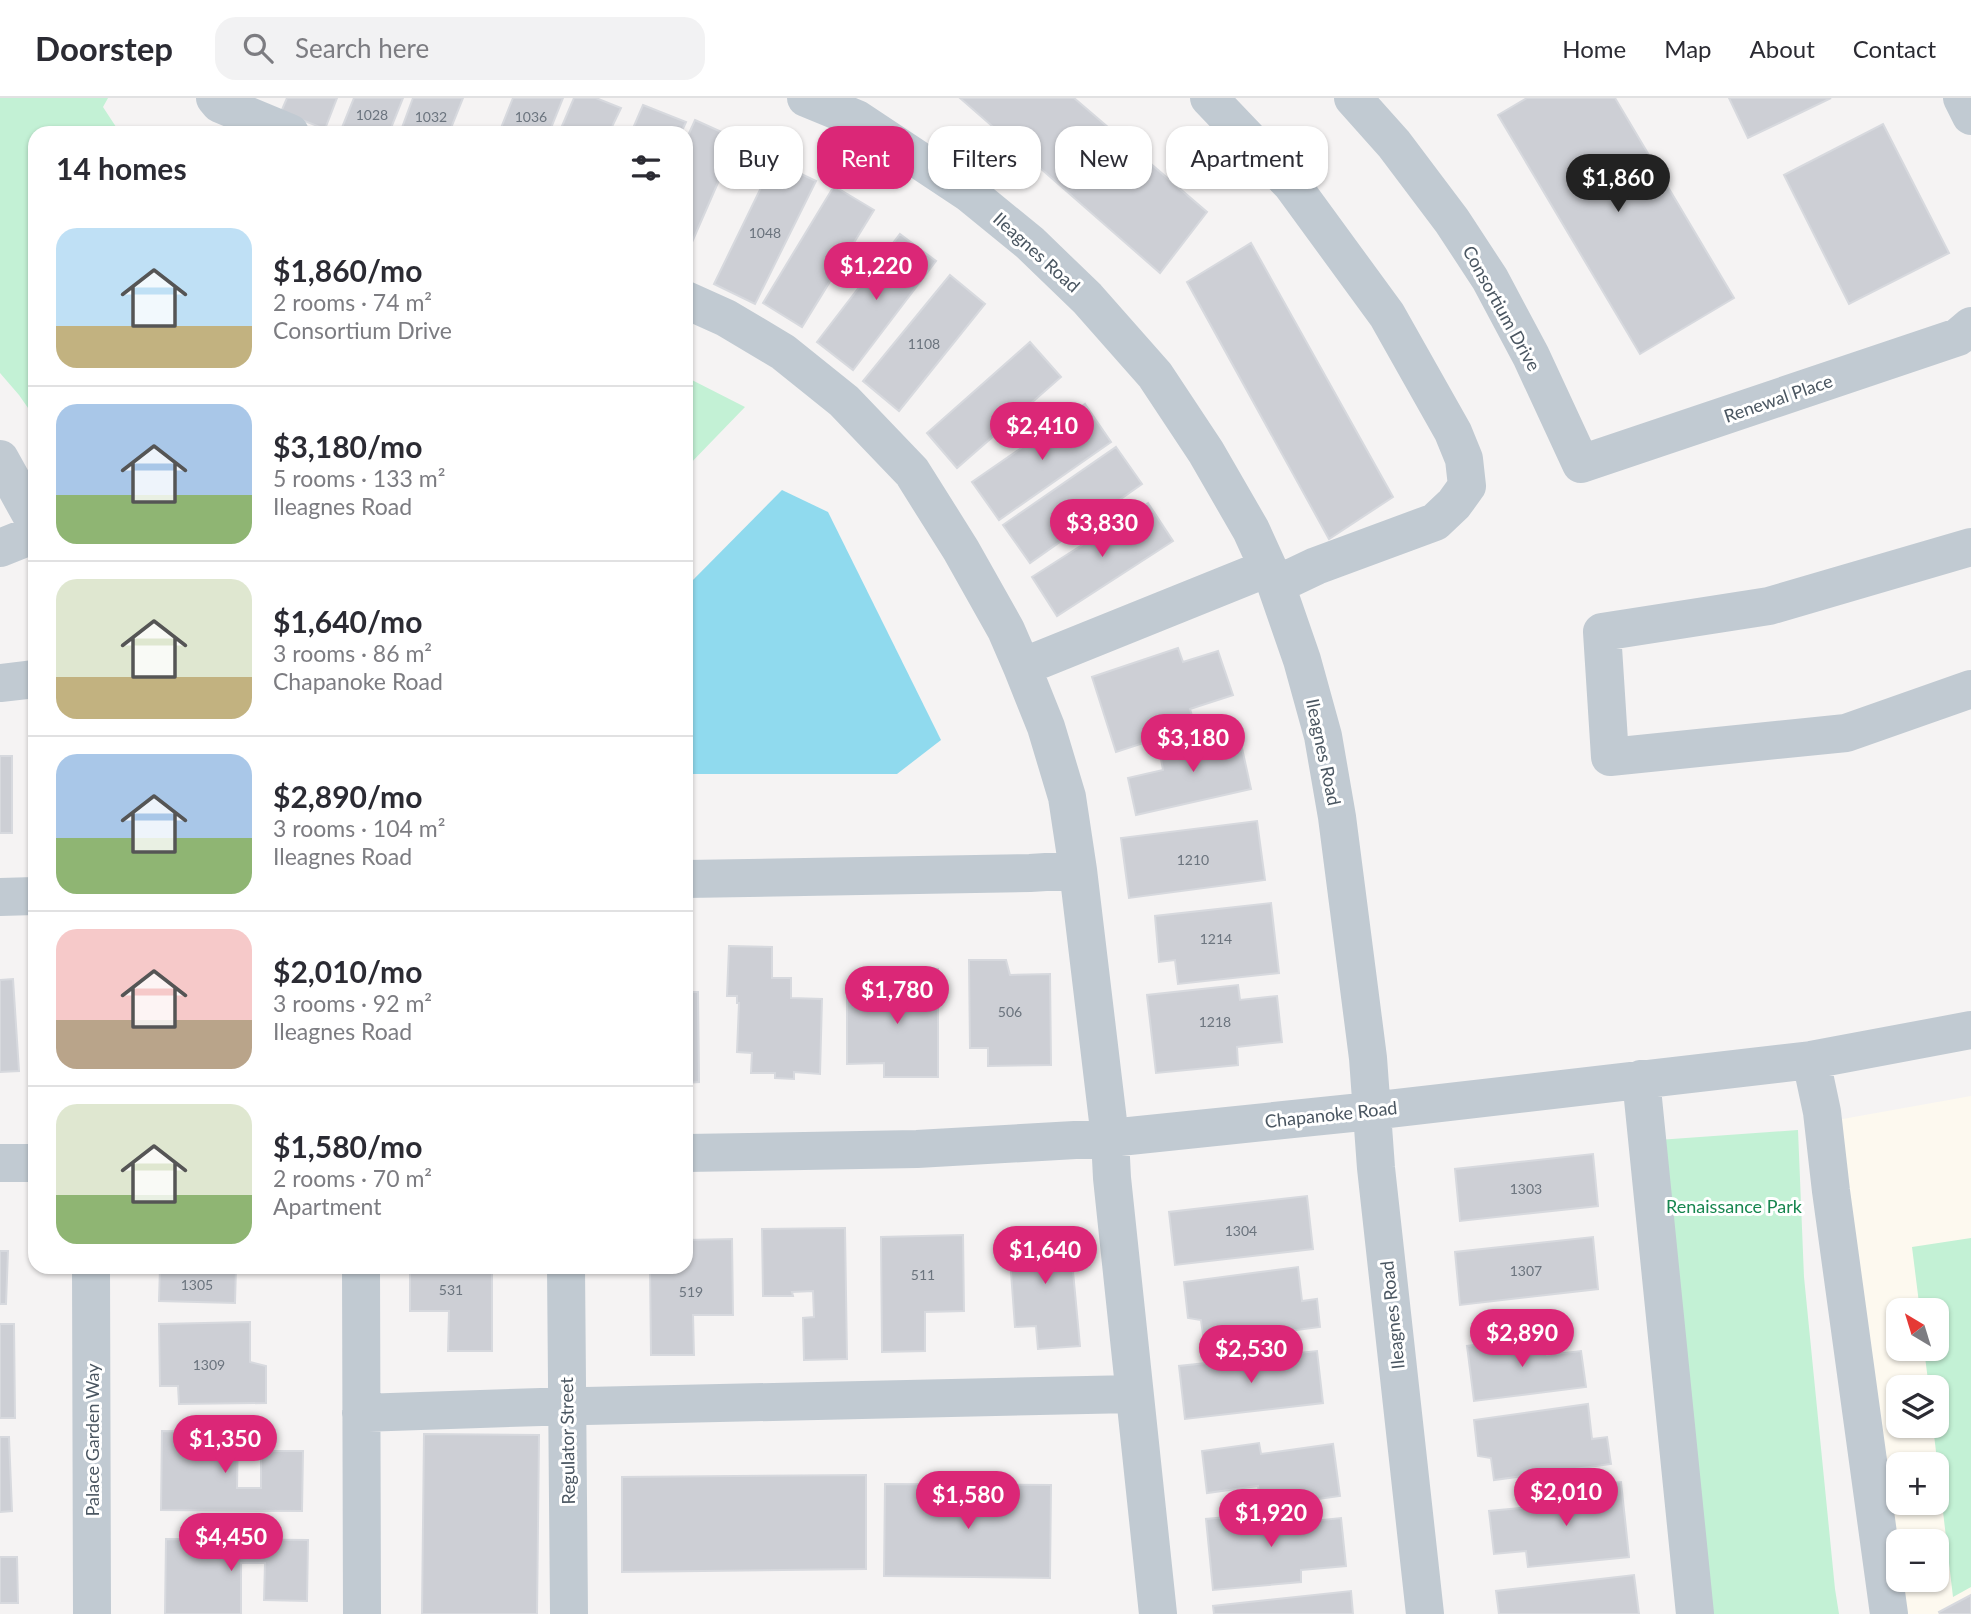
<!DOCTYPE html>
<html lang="en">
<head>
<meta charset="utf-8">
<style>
	:root { --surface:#fff; --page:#f2f2f3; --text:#2b2b33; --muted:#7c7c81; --line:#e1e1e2; --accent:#db2777 }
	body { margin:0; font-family:Lato,sans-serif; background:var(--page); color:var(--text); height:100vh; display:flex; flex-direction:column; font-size:26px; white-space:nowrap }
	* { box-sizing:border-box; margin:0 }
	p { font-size:23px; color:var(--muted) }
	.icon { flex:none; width:38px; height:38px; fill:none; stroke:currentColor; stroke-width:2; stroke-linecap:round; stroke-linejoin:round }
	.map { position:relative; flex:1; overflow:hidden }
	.drawer { position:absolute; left:28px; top:28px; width:665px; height:1148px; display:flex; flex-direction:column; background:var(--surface); border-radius:21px; box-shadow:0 2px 5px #0004 }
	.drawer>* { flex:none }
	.guide { position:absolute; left:714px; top:28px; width:665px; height:63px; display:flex; gap:14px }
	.needle { width:46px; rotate:322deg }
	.controls { position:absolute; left:1886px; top:1200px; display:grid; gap:14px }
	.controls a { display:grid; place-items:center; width:63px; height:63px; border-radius:14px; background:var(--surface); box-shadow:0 2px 5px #0004; font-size:35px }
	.price { position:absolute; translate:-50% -60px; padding:0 16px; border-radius:24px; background:var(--accent); color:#fff; font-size:23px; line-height:46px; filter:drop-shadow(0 2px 4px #0008) }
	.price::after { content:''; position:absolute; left:50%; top:42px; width:21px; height:16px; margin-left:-10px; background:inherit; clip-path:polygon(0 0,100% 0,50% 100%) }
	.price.active { background:#222; color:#fff }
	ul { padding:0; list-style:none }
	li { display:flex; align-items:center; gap:21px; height:175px; padding:0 28px }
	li+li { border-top:2px solid var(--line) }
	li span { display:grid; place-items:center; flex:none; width:196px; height:140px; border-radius:21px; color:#555 }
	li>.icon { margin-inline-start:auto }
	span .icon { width:84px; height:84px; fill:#fffc; stroke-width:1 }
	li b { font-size:30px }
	h2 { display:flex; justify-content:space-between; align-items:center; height:84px; padding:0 28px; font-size:30px }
	.pill { padding:0 24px; border-radius:21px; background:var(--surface); box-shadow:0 2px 5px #0004; font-size:24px; line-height:63px }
	.pill.active { background:var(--accent); color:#fff }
	header { display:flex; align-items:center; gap:42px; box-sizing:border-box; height:98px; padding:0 35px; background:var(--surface); border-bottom:2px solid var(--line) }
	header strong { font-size:33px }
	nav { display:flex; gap:38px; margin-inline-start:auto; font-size:24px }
	.search { width:490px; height:63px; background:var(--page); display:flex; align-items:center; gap:18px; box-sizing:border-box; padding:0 24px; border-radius:21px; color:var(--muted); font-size:26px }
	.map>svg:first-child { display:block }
	.commercial { fill:#fdf9ef; fill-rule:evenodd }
	.green { fill:#c3f1d5 }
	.water { fill:#90daee }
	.building { fill:#cdcfd5; stroke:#d7d9de; stroke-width:2 }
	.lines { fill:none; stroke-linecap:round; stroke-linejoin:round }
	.minor { stroke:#c1cad2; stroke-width:38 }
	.labels { text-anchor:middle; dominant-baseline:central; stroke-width:6; stroke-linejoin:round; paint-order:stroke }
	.number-label { font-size:14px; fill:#6b747e }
	.street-label { font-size:18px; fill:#4a5661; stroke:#fff }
	.park-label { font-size:18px; fill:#17864f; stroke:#fff }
</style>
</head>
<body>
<header>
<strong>Doorstep</strong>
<div class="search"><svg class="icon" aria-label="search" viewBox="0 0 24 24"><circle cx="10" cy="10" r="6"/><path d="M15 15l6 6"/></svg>Search here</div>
<nav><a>Home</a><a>Map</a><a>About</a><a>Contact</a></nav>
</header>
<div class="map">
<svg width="1971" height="1516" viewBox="0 0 1971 1516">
	<rect width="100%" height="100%" fill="#f5f3f3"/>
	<path class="commercial" d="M1971 998V1516H1905L1900 1482H1937V1444H1899V1477L1809 1027ZM1899 1213H1937V1251H1899ZM1899 1290H1937V1328H1899ZM1899 1367H1937V1405H1899Z"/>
	<path class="green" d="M0 0H108L103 9 120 35H35V320L19 297 0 275Z
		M686 279 745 309 686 370Z
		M1798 1032 1804 1179 1835 1491 1839 1516H1706L1658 1042Z
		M1971 1140V1489L1953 1499 1933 1328H1937V1290H1929L1924 1251H1937V1213H1920L1912 1149Z"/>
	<path class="water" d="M782 392 828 414 941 642 897 676H686V489Z"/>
	<path class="building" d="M287 0H337L325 31 281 14Z
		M354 0H403L389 35H347L341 32Z
		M413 0H463L449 35H400Z
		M513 0H563L549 35H499Z
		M574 0H596L621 10 609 35H559Z
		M960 0H1074L1207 114 1160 175Z
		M1527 0H1615L1734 200 1640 256 1498 17Z
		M1729 0H1831L1748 40Z
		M643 7 686 24 681 35H631Z
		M695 22 737 41 686 158V42Z
		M1883 26 1949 155 1849 206 1784 77Z
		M774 63 816 83 755 206 714 186Z
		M834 88 874 112 802 229 763 205Z
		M900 136 936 163 853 272 817 244Z
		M1251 145 1393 399 1329 441 1187 184Z
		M950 177 985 206 899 313 863 283Z
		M1030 244 1061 279 957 370 927 335Z
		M1085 306 1111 344 999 422 972 384Z
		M1116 349 1142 386 1030 465 1003 427Z
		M1148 405 1173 443 1057 518 1032 479Z
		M1178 550 1183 564 1218 553 1233 597 1190 611 1195 628 1116 654 1092 579Z
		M1238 632 1251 691 1136 717 1128 680 1163 672 1159 650Z
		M0 658H12V735H0Z
		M1257 723 1265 782 1129 800 1121 740Z
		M1271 805 1279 875 1178 886 1175 862 1159 864 1155 818Z
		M729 848 772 849V880H791V900L822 901 820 976 794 974V981L775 980V975H751L752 955 737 954 739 905H737V898H727Z
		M969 862H1006L1010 877 1050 876 1051 967 988 968V950H970Z
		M901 870 938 871V979H884V965L847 966V891L901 890Z
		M13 881 19 973 0 974V882Z
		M1238 887 1240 902 1277 898 1282 944 1237 949 1238 967 1156 975 1147 897Z
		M686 894H698L699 984 686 985Z
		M1593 1056 1598 1108 1460 1123 1455 1071Z
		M1307 1098 1313 1151 1175 1167 1169 1114Z
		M845 1130 847 1261 804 1262 803 1220 814 1219 813 1193 792 1194 793 1198H763L762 1131Z
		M1037 1131V1134L1069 1131 1080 1248 1038 1251 1036 1228 1015 1229 1008 1133Z
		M963 1137 964 1213 925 1214V1253L882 1254 881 1139Z
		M1593 1139 1598 1191 1460 1207 1455 1154Z
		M732 1141 733 1217H693L694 1257H651L650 1169H686V1142Z
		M0 1153H8L6 1206H0Z
		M160 1169H236L235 1205 159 1203Z
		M410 1169H492V1253H448L449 1213H410Z
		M1298 1169 1302 1203 1317 1201 1320 1229 1204 1244 1201 1222 1188 1220 1184 1184Z
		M250 1224V1264L266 1268V1305L179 1306 178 1288H160L159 1226Z
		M0 1226H14L15 1320H0Z
		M1544 1239 1547 1257 1581 1253 1586 1289 1474 1303 1467 1248Z
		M1317 1253 1323 1305 1185 1321 1179 1268Z
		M1588 1306 1592 1341 1607 1339 1611 1366 1494 1382 1491 1360 1478 1358 1474 1322Z
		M162 1333 238 1334 237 1390H261V1353H303L302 1413 161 1412Z
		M424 1336 539 1337 537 1516H422Z
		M0 1339H9L12 1413 0 1414Z
		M1259 1345 1261 1356 1333 1346 1340 1398 1261 1409 1258 1388 1207 1395 1202 1353Z
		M866 1377V1471L622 1474V1379Z
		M1621 1384 1629 1459 1528 1469 1526 1453 1494 1456 1489 1413 1574 1405 1572 1389Z
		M885 1386 1051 1387 1050 1480 884 1478Z
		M1292 1413 1293 1425 1341 1420 1346 1468 1301 1472V1484L1213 1492 1206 1421Z
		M166 1441 308 1442 307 1503 264 1502 265 1465H241V1516H165Z
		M0 1459H17L18 1505H0Z
		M1634 1477 1639 1516H1499L1496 1493Z
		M1351 1493 1353 1516H1214L1213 1508Z
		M1971 1497V1516H1940L1939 1514Z"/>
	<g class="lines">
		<path class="minor" d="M215 0 220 6 290 35
			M806 0 857 21 970 96 1030 145 1087 200 1155 277 1206 354 1251 432 1276 487 1302 562 1323 638 1337 719 1368 960 1376 1070 1425 1516
			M1209 0 1292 87 1387 217 1453 334 1464 361 1467 388 1454 406 1435 424 1316 468 1276 487
			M1353 0 1394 46 1452 123 1490 181 1531 258 1581 366 1958 239 1971 228
			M1962 0 1971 18
			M686 202 726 220 783 254 844 303 912 374 961 452 1006 532 1022 569 1046 629 1067 699 1078 772 1030 775 686 781
			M0 361 35 424
			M1971 449 1769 508 1602 534 1610 659 1846 635 1971 591
			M0 450 35 436
			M1022 569 1268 470
			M0 585 35 581
			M1078 772 1110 1040 1112 1080 1158 1516
			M0 799 35 798
			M1811 962 1822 1014 1831 1093 1889 1516
			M1641 981 1695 1516
			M686 1055 917 1051 1110 1040 1371 1013 1811 962 1971 932
			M0 1065H35
			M91 1169 92 1516
			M361 1169 362 1516
			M566 1169 569 1516
			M361 1315 541 1309 1134 1296"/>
	</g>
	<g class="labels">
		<g class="number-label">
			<text x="372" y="16">1028</text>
			<text x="431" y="18">1032</text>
			<text x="531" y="18">1036</text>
			<text x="765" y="134">1048</text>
			<text x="924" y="245">1108</text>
			<text x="1193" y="761">1210</text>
			<text x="1216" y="840">1214</text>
			<text x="1010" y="913">506</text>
			<text x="1215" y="923">1218</text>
			<text x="1526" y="1090">1303</text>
			<text x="1241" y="1132">1304</text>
			<text x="1526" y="1172">1307</text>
			<text x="923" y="1176">511</text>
			<text x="197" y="1186">1305</text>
			<text x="451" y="1191">531</text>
			<text x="691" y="1193">519</text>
			<text x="209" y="1266">1309</text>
		</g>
		<g class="street-label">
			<text transform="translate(1037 154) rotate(42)">Ileagnes Road</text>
			<text transform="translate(1502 210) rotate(61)">Consortium Drive</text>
			<text transform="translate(1778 300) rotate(-19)">Renewal Place</text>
			<text transform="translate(1324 654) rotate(78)">Ileagnes Road</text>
			<text transform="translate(1331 1016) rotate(-6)">Chapanoke Road</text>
			<text transform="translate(1392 1217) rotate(-96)">Ileagnes Road</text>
			<text transform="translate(92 1342) rotate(-90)">Palace Garden Way</text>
			<text transform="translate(567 1343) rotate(-91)">Regulator Street</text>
		</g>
		<g class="park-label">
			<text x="1734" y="1108">Renaissance Park</text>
		</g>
	</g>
</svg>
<div class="controls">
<a><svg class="needle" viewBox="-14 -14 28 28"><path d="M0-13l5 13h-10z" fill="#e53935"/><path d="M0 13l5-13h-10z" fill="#7c7c81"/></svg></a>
<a><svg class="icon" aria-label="layers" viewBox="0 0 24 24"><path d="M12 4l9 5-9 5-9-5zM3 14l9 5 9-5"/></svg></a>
<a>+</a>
<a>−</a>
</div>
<b class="price active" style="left:1618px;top:116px">$1,860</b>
<b class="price" style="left:876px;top:204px">$1,220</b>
<b class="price" style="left:1042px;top:364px">$2,410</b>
<b class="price" style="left:1102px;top:461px">$3,830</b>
<b class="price" style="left:1193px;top:676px">$3,180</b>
<b class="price" style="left:897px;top:928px">$1,780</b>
<b class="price" style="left:1045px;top:1188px">$1,640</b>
<b class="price" style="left:1522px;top:1271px">$2,890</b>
<b class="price" style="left:1251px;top:1287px">$2,530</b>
<b class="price" style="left:225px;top:1377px">$1,350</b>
<b class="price" style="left:1566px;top:1430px">$2,010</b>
<b class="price" style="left:968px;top:1433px">$1,580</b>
<b class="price" style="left:1271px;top:1451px">$1,920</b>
<b class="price" style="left:231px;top:1475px">$4,450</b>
<div class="guide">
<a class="pill">Buy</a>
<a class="pill active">Rent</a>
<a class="pill">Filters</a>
<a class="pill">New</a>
<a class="pill">Apartment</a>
</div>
<section class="drawer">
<h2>14 homes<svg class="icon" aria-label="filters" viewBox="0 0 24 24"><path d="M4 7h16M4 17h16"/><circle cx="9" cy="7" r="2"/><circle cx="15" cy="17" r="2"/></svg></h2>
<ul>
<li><span style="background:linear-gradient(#bfe0f5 70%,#c2b280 0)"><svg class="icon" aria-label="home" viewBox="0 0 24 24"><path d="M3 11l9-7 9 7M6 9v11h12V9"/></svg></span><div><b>$1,860/mo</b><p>2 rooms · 74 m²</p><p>Consortium Drive</p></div></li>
<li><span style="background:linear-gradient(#a9c7e8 65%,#8fb573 0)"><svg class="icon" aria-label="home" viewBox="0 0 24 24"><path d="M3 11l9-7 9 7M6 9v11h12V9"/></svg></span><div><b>$3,180/mo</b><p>5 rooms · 133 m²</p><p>Ileagnes Road</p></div></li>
<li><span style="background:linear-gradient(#dfe7d0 70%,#c2b280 0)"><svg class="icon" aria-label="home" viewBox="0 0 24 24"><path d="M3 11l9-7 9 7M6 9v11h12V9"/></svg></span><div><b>$1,640/mo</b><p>3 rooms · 86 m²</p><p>Chapanoke Road</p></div></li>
<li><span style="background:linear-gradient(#a9c7e8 60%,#8fb573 0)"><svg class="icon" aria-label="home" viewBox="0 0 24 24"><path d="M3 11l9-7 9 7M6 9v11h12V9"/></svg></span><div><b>$2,890/mo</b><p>3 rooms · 104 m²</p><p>Ileagnes Road</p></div></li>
<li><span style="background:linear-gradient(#f6c9c9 65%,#b9a48a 0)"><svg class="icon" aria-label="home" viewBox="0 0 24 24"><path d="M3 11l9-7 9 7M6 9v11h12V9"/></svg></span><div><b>$2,010/mo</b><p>3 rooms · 92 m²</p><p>Ileagnes Road</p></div></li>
<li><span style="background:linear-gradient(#dfe7d0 65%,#8fb573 0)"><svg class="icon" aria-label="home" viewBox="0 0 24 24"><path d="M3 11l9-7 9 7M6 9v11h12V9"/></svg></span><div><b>$1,580/mo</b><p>2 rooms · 70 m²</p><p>Apartment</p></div></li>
</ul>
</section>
</div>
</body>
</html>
